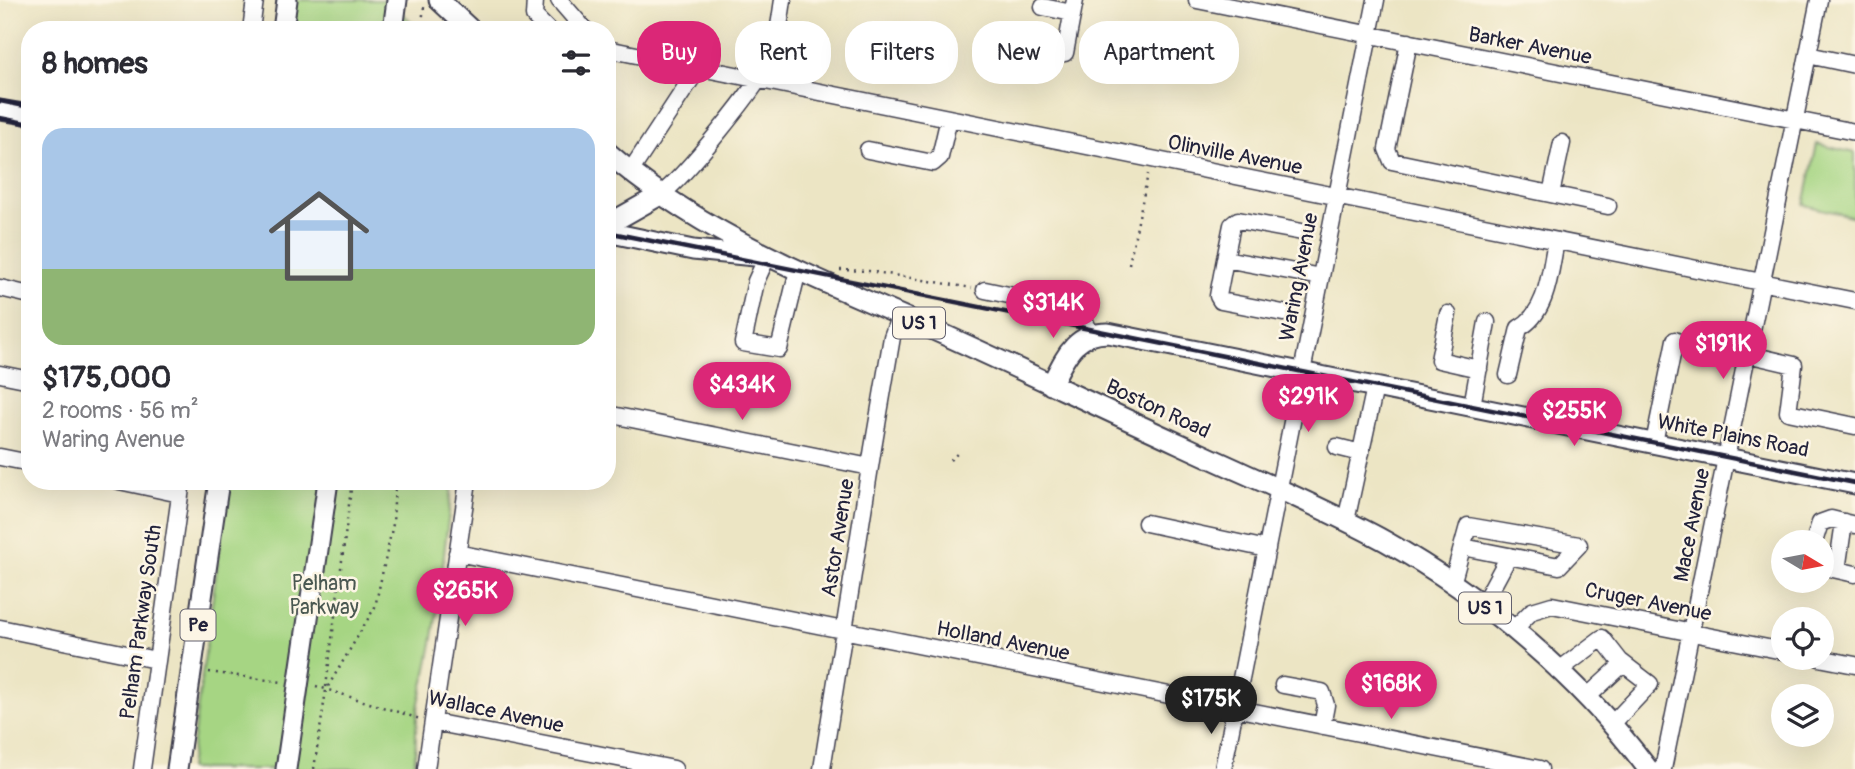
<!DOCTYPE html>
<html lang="en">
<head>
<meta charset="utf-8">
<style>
	:root { --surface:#fff; --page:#f2f2f3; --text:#2b2b33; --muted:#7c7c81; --line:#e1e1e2; --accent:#db2777 }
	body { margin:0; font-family:Pangolin,sans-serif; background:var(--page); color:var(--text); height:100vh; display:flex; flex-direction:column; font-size:26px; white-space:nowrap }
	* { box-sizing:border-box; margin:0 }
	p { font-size:23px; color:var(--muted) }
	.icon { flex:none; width:38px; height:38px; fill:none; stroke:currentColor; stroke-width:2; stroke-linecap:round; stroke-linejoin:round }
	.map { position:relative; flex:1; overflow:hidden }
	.details { position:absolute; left:21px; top:21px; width:595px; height:469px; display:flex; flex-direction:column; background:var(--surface); border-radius:28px; box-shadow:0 7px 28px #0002 }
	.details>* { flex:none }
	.banner { position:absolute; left:637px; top:21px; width:665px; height:63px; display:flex; gap:14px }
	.needle { width:46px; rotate:100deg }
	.buttons { position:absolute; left:1771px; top:530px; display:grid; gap:14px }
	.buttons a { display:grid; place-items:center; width:63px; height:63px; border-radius:50%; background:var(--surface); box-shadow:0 7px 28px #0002; font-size:35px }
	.price { position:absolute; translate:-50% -60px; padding:0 16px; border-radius:24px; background:var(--accent); color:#fff; font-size:23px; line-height:46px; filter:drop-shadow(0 2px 4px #0008) }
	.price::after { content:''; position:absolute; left:50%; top:42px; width:21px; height:16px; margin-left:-10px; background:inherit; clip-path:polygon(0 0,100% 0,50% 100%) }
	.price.on { background:#222; color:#fff }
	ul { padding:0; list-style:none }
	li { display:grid; align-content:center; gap:14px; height:371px; padding:0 21px }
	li+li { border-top:2px solid var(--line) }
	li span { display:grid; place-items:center; height:217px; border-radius:21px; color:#555 }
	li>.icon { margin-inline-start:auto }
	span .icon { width:126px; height:126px; fill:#fffc; stroke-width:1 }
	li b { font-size:30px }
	h2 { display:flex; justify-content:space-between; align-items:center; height:84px; padding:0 21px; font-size:30px }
	.chip { padding:0 24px; border-radius:28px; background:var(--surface); box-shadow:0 7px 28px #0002; font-size:24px; line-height:63px }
	.chip.on { background:var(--accent); color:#fff }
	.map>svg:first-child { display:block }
	.green { fill:#a6d583; stroke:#647c5f; stroke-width:2 }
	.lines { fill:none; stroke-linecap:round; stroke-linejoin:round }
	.minor-casing { stroke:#403f50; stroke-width:19 }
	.major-casing { stroke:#403f50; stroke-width:23 }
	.path { stroke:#403f50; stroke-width:2.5; stroke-dasharray:2 5; stroke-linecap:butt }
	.minor { stroke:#fff; stroke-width:16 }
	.major { stroke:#fff; stroke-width:19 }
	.rail { stroke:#22223b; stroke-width:4.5 }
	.labels { text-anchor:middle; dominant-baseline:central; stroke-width:5; stroke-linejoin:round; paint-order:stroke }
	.shield { fill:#fcf5e5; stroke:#63616e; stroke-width:2 }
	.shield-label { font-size:19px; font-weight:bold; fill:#22223b }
	.street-label { font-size:21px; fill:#22223b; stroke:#fcf5e5 }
	.park-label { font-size:21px; fill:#4a5851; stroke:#fcf5e5 }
</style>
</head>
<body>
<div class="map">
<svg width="1855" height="769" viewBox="0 0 1855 769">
	<rect width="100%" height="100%" fill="#fcf5e5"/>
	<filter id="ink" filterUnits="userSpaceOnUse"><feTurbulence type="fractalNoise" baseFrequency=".0143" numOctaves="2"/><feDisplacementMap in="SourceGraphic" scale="14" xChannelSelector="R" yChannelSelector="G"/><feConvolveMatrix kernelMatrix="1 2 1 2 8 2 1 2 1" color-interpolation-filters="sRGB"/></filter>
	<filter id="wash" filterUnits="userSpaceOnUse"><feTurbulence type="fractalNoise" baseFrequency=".00686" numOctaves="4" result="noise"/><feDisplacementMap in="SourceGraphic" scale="28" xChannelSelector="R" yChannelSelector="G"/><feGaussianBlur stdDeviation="1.57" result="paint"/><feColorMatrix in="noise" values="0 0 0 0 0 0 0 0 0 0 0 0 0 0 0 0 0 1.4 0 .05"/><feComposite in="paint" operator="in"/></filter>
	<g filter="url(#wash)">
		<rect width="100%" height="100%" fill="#ece5c4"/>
		<path class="green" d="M295 0H387L421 30H290Z
			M1817 144 1855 153V217L1804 205Z
			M229 481H453C443 552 439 626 421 694 414 719 417 745 414 769H189Z"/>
	</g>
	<g filter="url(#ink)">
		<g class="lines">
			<defs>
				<path id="minor" d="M535 0 534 16 548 30
					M559 0 585 30
					M1197 0 1855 132
					M1043 7 1072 13
					M251 30 255 0
					M1409 42 1387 149 1392 161 1608 206
					M1027 46 1065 53 1075 0
					M607 49 1855 301
					M1808 55 1855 65
					M868 150 933 163 940 157 949 118
					M630 172 699 67
					M1551 194 1562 143
					M660 195C683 179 760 84 771 58 778 40 780 19 783 0
					M767 257 756 281 743 343 779 349 798 270
					M1225 259 1232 225 1238 220 1302 232
					M0 288 30 295
					M985 290 1080 310 1091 335
					M1283 313 1221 301 1218 296 1225 259 1321 277
					M1448 314 1439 360 1479 369
					M1747 354 1794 365 1788 412 1855 426
					M0 374 30 380
					M1508 375 1519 328C1548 313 1550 270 1556 241
					M1472 406 1487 322
					M607 414 870 467
					M1654 443 1675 340
					M1337 447 1361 453
					M0 457 30 463
					M119 481 180 494
					M1346 521 1375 387
					M1146 523 1267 549
					M1814 542 1820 523 1831 519 1855 525
					M457 553 1540 769
					M1822 560 1833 569 1855 574
					M1838 563 1844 522
					M1452 584 1468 526 1579 545 1559 566 1463 547
					M1482 606 1509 556
					M0 628 156 660
					M1513 630 1532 611 1552 605 1783 651
					M1819 658 1855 665
					M1558 671 1602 638 1620 661 1650 684 1611 725
					M1283 685 1322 692 1326 705 1322 726
					M1586 698 1623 664
					M433 722 674 769
					M142 769 182 481
					M426 769 468 481
					M822 769 873 448 892 337 900 315
					M1223 769 1376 0
					M1663 769 1819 0"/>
				<path id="major" d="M439 0 471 30
					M283 30 287 0
					M393 30 397 0
					M0 110 30 115
					M607 152C698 232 808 275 918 323 1006 362 1092 404 1180 444 1248 476 1319 505 1385 541 1485 597 1579 677 1648 769
					M607 225 660 195
					M607 232 693 250 755 256
					M1051 385C1065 358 1074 333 1108 333L1855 484
					M177 769 219 481
					M286 769 328 481"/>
			</defs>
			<use href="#minor" class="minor-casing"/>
			<use href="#major" class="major-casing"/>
			<path class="path" d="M421 30 424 7
				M1129 264 1148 174
				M840 270 869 271 972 288
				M950 460 958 453
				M209 672 282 682
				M316 686 420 719
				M326 687 352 481
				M314 769 326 690 375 607 393 524 395 481"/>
			<use href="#minor" class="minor"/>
			<use href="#major" class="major"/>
			<path class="rail" d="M0 101 30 107
				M0 118 30 124
				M607 232 1855 483"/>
		</g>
	</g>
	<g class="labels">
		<g class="shield">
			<rect x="893" y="307.5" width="52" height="31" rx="5"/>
			<rect x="1459" y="592.5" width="52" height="31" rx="5"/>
			<rect x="180.5" y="609.5" width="35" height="31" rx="5"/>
		</g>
		<g class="shield-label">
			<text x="919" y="323">US 1</text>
			<text x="1485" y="608">US 1</text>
			<text x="198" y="625">Pe</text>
		</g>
		<g class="street-label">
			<text transform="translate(1530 46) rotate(11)">Barker Avenue</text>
			<text transform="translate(1235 155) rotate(11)">Olinville Avenue</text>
			<text transform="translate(1299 277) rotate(-79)">Waring Avenue</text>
			<text transform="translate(1158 409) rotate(25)">Boston Road</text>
			<text transform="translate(1733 436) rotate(11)">White Plains Road</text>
			<text transform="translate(1692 525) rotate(-79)">Mace Avenue</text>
			<text transform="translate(838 538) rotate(-81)">Astor Avenue</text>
			<text transform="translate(1648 602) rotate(11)">Cruger Avenue</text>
			<text transform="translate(141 622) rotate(-82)">Pelham Parkway South</text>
			<text transform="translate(1003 641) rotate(11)">Holland Avenue</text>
			<text transform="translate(496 712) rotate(12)">Wallace Avenue</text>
		</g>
		<g class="park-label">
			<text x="324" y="583">Pelham<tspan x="324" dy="24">Parkway</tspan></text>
		</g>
	</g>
</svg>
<div class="buttons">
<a><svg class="needle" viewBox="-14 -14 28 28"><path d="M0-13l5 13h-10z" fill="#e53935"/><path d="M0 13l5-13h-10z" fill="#7c7c81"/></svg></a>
<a><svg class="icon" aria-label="locate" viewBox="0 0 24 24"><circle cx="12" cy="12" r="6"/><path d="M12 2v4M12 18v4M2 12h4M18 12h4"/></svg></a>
<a><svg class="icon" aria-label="layers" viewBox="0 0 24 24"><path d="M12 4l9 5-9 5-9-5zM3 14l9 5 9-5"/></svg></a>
</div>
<b class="price" style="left:1053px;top:340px">$314K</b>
<b class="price" style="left:1723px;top:381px">$191K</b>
<b class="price" style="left:742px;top:422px">$434K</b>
<b class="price" style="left:1308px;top:434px">$291K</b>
<b class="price" style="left:1574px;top:448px">$255K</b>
<b class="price" style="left:465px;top:628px">$265K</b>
<b class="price" style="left:1391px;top:721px">$168K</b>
<b class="price on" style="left:1211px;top:736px">$175K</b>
<div class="banner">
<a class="chip on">Buy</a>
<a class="chip">Rent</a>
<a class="chip">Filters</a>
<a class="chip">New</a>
<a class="chip">Apartment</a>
</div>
<section class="details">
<h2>8 homes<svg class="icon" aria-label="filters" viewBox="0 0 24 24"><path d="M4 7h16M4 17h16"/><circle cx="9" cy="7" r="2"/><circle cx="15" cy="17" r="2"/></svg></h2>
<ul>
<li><span style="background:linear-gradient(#a9c7e8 65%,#8fb573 0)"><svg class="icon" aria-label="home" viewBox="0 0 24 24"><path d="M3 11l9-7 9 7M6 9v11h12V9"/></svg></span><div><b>$175,000</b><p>2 rooms · 56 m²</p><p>Waring Avenue</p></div></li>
</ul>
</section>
</div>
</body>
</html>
